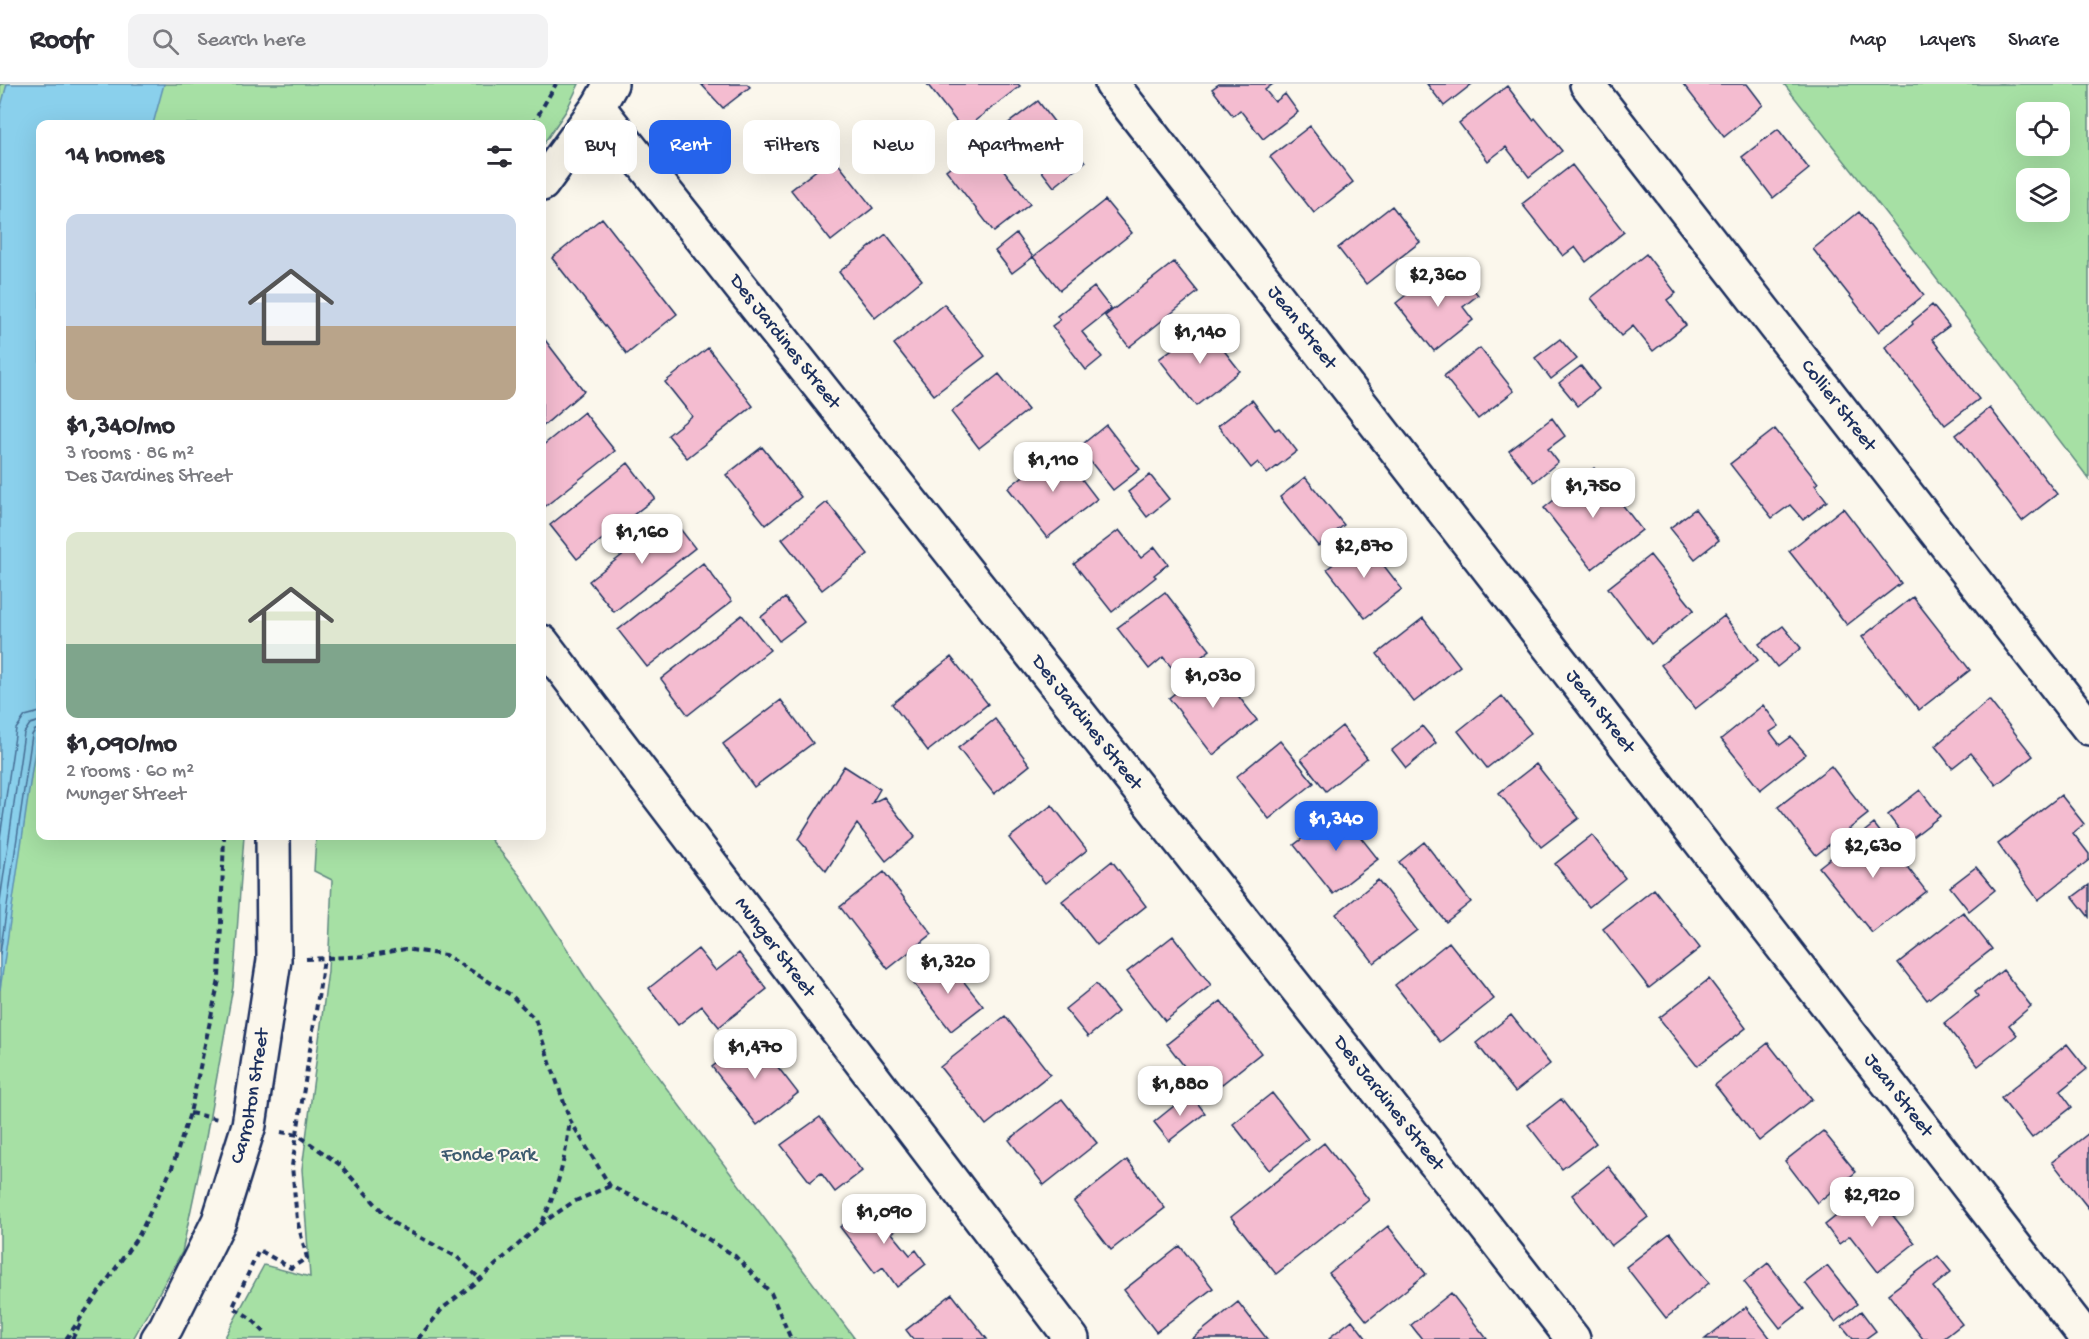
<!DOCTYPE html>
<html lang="en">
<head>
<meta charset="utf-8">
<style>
	:root { --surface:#fff; --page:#f2f2f3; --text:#2b2b33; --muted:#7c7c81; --line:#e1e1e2; --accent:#2563eb }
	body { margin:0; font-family:"Gochi Hand",sans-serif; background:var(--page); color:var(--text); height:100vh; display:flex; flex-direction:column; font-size:22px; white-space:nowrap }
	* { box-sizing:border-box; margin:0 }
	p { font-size:20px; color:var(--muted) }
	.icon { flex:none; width:33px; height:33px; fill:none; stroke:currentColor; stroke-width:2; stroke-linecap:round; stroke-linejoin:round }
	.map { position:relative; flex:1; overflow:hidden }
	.drawer { position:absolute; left:36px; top:36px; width:510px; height:720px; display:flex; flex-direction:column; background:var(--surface); border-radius:12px; box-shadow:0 6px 24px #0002 }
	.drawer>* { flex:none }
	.guide { position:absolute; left:564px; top:36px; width:570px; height:54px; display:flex; gap:12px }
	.fabs { position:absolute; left:2016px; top:18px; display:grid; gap:12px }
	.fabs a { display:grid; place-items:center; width:54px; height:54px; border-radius:12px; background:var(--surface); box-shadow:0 6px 24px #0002; font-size:30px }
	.price { position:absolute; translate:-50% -51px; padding:0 14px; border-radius:12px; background:#fff; color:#222; font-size:20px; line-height:39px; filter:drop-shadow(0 2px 3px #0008) }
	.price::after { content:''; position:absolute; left:50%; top:36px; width:18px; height:14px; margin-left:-9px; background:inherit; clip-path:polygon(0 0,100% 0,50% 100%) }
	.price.on { background:var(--accent); color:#fff }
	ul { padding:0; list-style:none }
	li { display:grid; align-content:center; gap:12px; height:318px; padding:0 30px }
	li span { display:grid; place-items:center; height:186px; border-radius:12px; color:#555 }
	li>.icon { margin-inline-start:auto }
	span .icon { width:108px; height:108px; fill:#fffc; stroke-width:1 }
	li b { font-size:26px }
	h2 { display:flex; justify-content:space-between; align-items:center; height:72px; padding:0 30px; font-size:26px }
	.pill { padding:0 21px; border-radius:12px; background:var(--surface); box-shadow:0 6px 24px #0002; font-size:21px; line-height:54px }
	.pill.on { background:var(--accent); color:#fff }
	header { display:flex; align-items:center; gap:36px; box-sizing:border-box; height:84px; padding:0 30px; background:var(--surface); border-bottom:2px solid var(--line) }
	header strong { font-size:28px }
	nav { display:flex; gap:33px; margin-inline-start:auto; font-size:21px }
	.search { width:420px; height:54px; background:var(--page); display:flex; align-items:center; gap:15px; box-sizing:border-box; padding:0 21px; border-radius:12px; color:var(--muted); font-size:22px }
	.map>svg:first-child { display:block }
	.green { fill:#a6e0a4; stroke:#608881; stroke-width:1.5; fill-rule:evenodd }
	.water { fill:#8ad0ec; stroke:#5e90b3; stroke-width:1.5 }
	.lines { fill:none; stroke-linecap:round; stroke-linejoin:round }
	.shore { stroke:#476f97; stroke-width:1.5 }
	.building { fill:#f4bcd0; stroke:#1b2f5e; stroke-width:1.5 }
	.minor-casing { stroke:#1b2f5e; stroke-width:38 }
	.path { stroke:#1b2f5e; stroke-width:4; stroke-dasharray:6 4.5; stroke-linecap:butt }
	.minor { stroke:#fbf7ec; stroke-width:33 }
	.labels { text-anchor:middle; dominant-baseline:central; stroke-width:4.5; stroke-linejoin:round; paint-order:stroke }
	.street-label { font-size:20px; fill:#1b2f5e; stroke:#fbf7ec }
	.park-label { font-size:20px; fill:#3e5b70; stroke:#fbf7ec }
</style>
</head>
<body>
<header>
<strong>Roofr</strong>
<div class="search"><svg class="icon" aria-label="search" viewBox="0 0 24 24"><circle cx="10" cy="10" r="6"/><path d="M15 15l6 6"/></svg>Search here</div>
<nav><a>Map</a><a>Layers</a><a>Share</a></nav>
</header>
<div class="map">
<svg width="2089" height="1255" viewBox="0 0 2089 1255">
	<rect width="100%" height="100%" fill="#fbf7ec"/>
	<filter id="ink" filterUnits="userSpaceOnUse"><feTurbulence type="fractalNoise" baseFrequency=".0167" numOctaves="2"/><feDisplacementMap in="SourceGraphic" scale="12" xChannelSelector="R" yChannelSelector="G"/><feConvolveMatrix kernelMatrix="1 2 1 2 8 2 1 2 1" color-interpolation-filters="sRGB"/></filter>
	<g filter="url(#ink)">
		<path class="green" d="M0 0H579L566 27 542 62V40H40V752H244L233 903 205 1059 182 1168 133 1255H0Z
			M1784 0H2089V395L1916 168ZM2060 28V62H2026V28ZM2060 94V128H2026V94Z
			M316 752H488L520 792 598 913 855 1255H224L264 1181 310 1193 302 1085 328 887 332 796 314 787Z"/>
		<path class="water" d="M7 0H164L153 40H40V631L0 906V26Z"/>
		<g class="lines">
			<path class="shore" d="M0 754 16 645 25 632 40 628
				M0 817 24 649 30 640 40 637
				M0 870 32 651 35 646 40 645"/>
		</g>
		<path class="building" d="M701 0H747L750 3 723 24Z
			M927 0H1018L1020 2 963 46Z
			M1219 0H1273L1265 6 1275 18 1285 10 1298 28 1263 55 1240 26 1233 32 1212 5Z
			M1427 0H1472L1444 22Z
			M1683 0H1747L1763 21 1724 53Z
			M1507 2 1533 36 1535 34 1562 67 1529 93 1506 63 1488 77 1459 39Z
			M1038 17 1085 78 1054 103 1006 41Z
			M1310 42 1353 98 1314 129 1270 73Z
			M1778 45 1809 85 1773 114 1742 73Z
			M982 58 1030 120 994 148 946 86Z
			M833 73 873 124 831 157 791 106Z
			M1572 81 1624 148 1586 178 1575 163 1563 172 1522 120Z
			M1105 116 1132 149 1060 206 1033 173Z
			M1392 122 1420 158 1366 200 1338 164Z
			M1859 128 1924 211 1878 248 1813 165Z
			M602 134 677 230 627 270 552 174Z
			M886 150 922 196 875 234 839 188Z
			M1016 150 1033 173 1012 189 995 167Z
			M1646 170 1676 209 1667 216 1686 241 1653 267 1633 242 1621 252 1591 214Z
			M1174 178 1198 208 1129 263 1105 232Z
			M1436 187 1447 202 1461 190 1478 211 1463 223 1473 236 1434 267 1396 219Z
			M1094 203 1111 225 1082 248 1102 273 1086 286 1052 242 1060 236 1057 232Z
			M944 220 985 272 934 311 894 260Z
			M1932 221 1949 242 1932 255 1979 315 1945 341 1885 263 1913 240 1912 238Z
			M1204 241 1240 287 1196 322 1159 275Z
			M542 252 584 307 542 343Z
			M1560 255 1577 275 1551 295 1535 274Z
			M708 264 753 322 687 374 668 351 692 332 665 298Z
			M1480 264 1514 307 1478 335 1444 292Z
			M1581 282 1599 305 1578 322 1559 299Z
			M999 290 1028 326 979 364 951 328Z
			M1252 316 1275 346 1279 344 1297 367 1267 390 1258 378 1251 384 1218 342Z
			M1990 324 2057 410 2022 437 1956 351Z
			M584 328 615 367 542 425V362Z
			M1552 334 1565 352 1548 365 1558 378 1534 398 1509 367Z
			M1106 341 1140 385 1113 406 1079 363Z
			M1775 345 1818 399 1815 401 1827 417 1803 436 1790 421 1772 434 1730 380Z
			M762 363 801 413 766 441 726 391Z
			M1058 364 1097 415 1047 454 1008 404Z
			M628 379 655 414 577 475 550 441Z
			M1594 384 1642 446 1592 485 1544 424Z
			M1150 391 1169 415 1147 433 1128 408Z
			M1305 393 1344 441 1318 462 1280 413Z
			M827 418 868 470 822 506 782 455Z
			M1843 424 1901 499 1847 541 1789 467Z
			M1695 425 1719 456 1695 475 1670 444Z
			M671 433 695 464 614 528 589 497Z
			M1119 446 1141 474 1155 463 1168 480 1154 491 1156 493 1112 528 1074 480Z
			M1364 456 1402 505 1365 534 1327 485Z
			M1650 471 1694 526 1651 560 1608 504Z
			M703 479 732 517 647 583 618 546Z
			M1165 508 1210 566 1178 591 1163 573 1149 585 1117 544Z
			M1913 513 1970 586 1919 626 1862 553Z
			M785 514 804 538 779 557 761 533Z
			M742 531 770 566 688 631 661 595Z
			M1724 532 1758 576 1695 625 1661 581Z
			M1423 534 1460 582 1414 618 1377 570Z
			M1783 542 1801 564 1777 583 1759 560Z
			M951 573 988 620 928 667 892 620Z
			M1213 579 1257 636 1213 671 1169 614Z
			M1502 612 1531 649 1487 684 1458 647Z
			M781 616 813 659 754 703 723 660Z
			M1989 616 2033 672 1996 701 1971 669 1952 684 1935 662Z
			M1763 621 1779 642 1770 648 1780 661 1791 653 1806 670 1760 706 1746 688 1747 687 1721 655Z
			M995 635 1030 681 994 710 958 664Z
			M1342 642 1367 674 1326 707 1301 675Z
			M1422 642 1436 659 1406 684 1392 666Z
			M1280 657 1314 699 1269 735 1236 693Z
			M1536 680 1579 734 1541 763 1499 709Z
			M844 682 880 705 872 719 884 713 915 753 886 777 857 740 826 787 798 755Z
			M1831 682 1868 730 1816 771 1778 723Z
			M1920 706 1940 732 1908 757 1888 731Z
			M2061 711 2084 740 2073 749 2089 770V776L2038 816 1998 760Z
			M1052 721 1087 766 1045 799 1009 754Z
			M1339 726 1378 775 1333 810 1294 761Z
			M1874 740 1926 807 1872 849 1819 783Z
			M1592 751 1625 794 1589 823 1555 780Z
			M1424 758 1471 818 1446 838 1399 778Z
			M1112 777 1146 822 1097 861 1062 817Z
			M1976 783 1995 806 1969 827 1950 803Z
			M884 788 932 850 888 885 840 823Z
			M1378 796 1417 846 1374 879 1336 830Z
			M2089 801V833L2073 813Z
			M1654 805 1700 864 1649 904 1603 845Z
			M1963 828 1992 865 1927 916 1898 879Z
			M1173 852 1211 901 1165 937 1127 888Z
			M1449 858 1494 915 1440 958 1395 901Z
			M698 865 716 887 739 869 767 905 719 943 702 922 678 941 649 904Z
			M946 875 983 922 951 947 914 900Z
			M2003 886 2031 922 2009 941 2017 951 1978 982 1944 939 1978 912 1975 908Z
			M1709 895 1746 944 1697 982 1659 934Z
			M1096 900 1118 928 1088 953 1065 925Z
			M1221 917 1261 969 1207 1012 1167 960Z
			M1511 931 1550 980 1515 1008 1476 959Z
			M1005 932 1050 990 986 1041 940 983Z
			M753 951 798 1009 757 1041 712 983Z
			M1768 959 1812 1015 1759 1057 1715 1001Z
			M2067 960 2087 985 2060 1007 2072 1023 2032 1054 2001 1014Z
			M1190 1009 1205 1029 1169 1057 1154 1038Z
			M1272 1009 1308 1055 1269 1086 1233 1040Z
			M1062 1015 1097 1059 1044 1101 1009 1056Z
			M1561 1015 1596 1059 1562 1085 1528 1041Z
			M820 1033 862 1087 835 1108 821 1089 810 1098 781 1061Z
			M1823 1047 1856 1088 1817 1119 1785 1077Z
			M2089 1049V1125L2052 1078Z
			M1324 1059 1369 1116 1276 1190 1231 1133Z
			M1127 1076 1165 1124 1111 1166 1074 1118Z
			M1608 1082 1648 1133 1611 1162 1572 1111Z
			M1880 1097 1895 1116 1886 1123 1915 1159 1878 1188 1850 1152 1839 1160 1825 1141Z
			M892 1120 906 1138 892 1149 910 1171 916 1166 926 1180 897 1203 883 1183 875 1189 840 1143 856 1131 863 1141Z
			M1388 1142 1426 1190 1367 1237 1329 1189Z
			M1670 1149 1709 1199 1666 1234 1626 1183Z
			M1180 1162 1213 1204 1156 1248 1124 1206Z
			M1938 1172 1951 1188 1933 1203 1962 1240 1943 1255H1923L1888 1210Z
			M1768 1179 1804 1225 1780 1244 1744 1198Z
			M1827 1182 1857 1220 1835 1238 1805 1199Z
			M1451 1209 1487 1255H1422L1411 1241Z
			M952 1210 987 1255H913L906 1246Z
			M1238 1218 1267 1255H1192Z
			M1746 1223 1771 1255H1705Z
			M1861 1227 1876 1247 1865 1255H1853L1842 1242Z
			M1352 1236 1367 1255H1330L1329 1254Z"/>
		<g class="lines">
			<defs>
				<g id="minor">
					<path id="s1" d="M1112 0 2087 1255"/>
					<path id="s2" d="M1587 0 2089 644"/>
					<path id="s3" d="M598 23 1482 1138 1573 1255"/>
					<path d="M542 100 598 23 611 0"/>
					<path id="s4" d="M542 558 1072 1255"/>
					<path id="s5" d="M158 1255 166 1243 219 1137 249 1041 274 876 273 752"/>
				</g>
			</defs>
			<use href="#minor" class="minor-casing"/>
			<path class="path" d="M533 40 556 0
				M306 875 367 872 405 865 445 871 511 911 535 935 570 1036 610 1102 668 1130 735 1172 771 1209 791 1255
				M190 1029 218 1035
				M281 1048 298 1051 339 1080 393 1139 457 1173 480 1195
				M542 1138C559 1102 565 1076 570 1036
				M264 1248 252 1235 233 1223 259 1166 291 1184 307 1174 297 1136 292 1082 324 875
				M66 1255 139 1151 172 1084 190 1029 219 896 224 752
				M72 1255 82 1237
				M418 1255 443 1224 480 1195 541 1140 573 1118 610 1102"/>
			<use href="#minor" class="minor"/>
		</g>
	</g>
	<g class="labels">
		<g class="street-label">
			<text stroke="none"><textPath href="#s1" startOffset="309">Jean Street</textPath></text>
			<text stroke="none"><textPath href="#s3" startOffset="300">Des Jardines Street</textPath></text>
			<text stroke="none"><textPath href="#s2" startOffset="408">Collier Street</textPath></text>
			<text stroke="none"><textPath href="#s1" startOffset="795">Jean Street</textPath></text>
			<text stroke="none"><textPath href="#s3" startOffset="786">Des Jardines Street</textPath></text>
			<text stroke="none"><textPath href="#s4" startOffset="384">Munger Street</textPath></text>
			<text stroke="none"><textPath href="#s1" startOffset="1281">Jean Street</textPath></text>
			<text stroke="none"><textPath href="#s5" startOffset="262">Carrolton Street</textPath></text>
			<text stroke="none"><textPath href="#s3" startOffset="1272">Des Jardines Street</textPath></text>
		</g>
		<g class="park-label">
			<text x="489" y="1072">Fonde Park</text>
		</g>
	</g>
</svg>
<div class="fabs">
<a><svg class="icon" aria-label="locate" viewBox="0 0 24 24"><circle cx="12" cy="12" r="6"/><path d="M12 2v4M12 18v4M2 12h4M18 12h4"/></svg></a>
<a><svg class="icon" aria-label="layers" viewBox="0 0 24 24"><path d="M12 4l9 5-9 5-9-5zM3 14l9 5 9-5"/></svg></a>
</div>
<b class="price" style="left:1438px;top:224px">$2,360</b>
<b class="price" style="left:1200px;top:281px">$1,140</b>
<b class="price" style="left:1053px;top:409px">$1,110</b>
<b class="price" style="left:1593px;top:435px">$1,750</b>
<b class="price" style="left:642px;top:481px">$1,160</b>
<b class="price" style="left:1364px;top:495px">$2,870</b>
<b class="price" style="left:1213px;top:625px">$1,030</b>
<b class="price on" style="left:1336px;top:768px">$1,340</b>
<b class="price" style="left:1873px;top:795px">$2,630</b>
<b class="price" style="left:948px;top:911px">$1,320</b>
<b class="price" style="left:755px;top:996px">$1,470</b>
<b class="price" style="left:1180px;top:1033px">$1,880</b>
<b class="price" style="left:1872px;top:1144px">$2,920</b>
<b class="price" style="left:884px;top:1161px">$1,090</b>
<div class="guide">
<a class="pill">Buy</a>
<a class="pill on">Rent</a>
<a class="pill">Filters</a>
<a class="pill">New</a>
<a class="pill">Apartment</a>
</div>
<section class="drawer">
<h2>14 homes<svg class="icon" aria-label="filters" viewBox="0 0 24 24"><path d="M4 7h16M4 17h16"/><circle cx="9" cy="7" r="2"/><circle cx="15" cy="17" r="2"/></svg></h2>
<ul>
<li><span style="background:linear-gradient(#c9d6e8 60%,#b9a48a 0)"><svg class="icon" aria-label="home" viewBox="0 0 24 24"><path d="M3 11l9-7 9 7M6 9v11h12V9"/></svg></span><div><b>$1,340/mo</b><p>3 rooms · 86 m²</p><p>Des Jardines Street</p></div></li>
<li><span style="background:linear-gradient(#dfe7d0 60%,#7fa58c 0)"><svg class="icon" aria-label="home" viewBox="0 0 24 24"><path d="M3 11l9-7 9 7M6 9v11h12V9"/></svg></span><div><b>$1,090/mo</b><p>2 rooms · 60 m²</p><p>Munger Street</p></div></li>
</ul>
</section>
</div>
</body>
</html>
